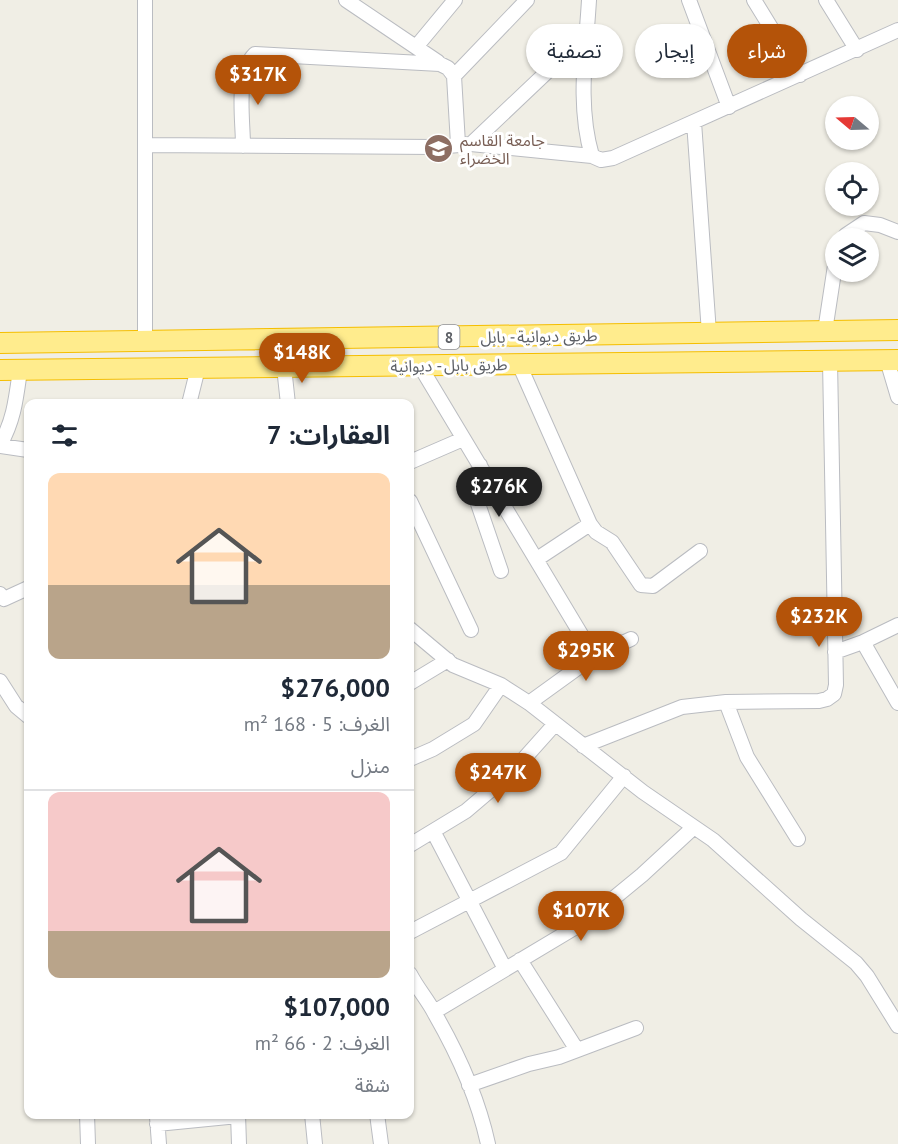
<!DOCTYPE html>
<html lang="ar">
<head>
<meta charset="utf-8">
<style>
	:root { --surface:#fff; --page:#f6f6f7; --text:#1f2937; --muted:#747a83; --line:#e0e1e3; --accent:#b45309 }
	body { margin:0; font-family:"PT Sans","Noto Sans Arabic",sans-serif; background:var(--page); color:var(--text); direction:rtl; height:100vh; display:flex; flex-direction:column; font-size:22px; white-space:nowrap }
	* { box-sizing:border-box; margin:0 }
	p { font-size:20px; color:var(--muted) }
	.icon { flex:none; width:33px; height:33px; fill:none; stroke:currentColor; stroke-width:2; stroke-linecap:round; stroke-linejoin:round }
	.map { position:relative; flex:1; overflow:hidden; direction:ltr }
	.details { position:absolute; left:24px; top:399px; width:390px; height:720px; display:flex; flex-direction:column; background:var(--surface); border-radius:12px; box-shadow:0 2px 4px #0004; direction:rtl }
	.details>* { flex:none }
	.top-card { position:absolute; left:432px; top:24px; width:375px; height:54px; direction:rtl; display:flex; gap:12px }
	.needle { width:39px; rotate:289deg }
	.controls { position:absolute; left:825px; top:96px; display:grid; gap:12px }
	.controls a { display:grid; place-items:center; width:54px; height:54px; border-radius:50%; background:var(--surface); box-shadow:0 2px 4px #0004; font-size:30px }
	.price { position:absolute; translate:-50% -51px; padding:0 14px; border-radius:21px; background:var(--accent); color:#fff; font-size:20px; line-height:39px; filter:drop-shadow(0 2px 3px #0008) }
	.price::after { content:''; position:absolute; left:50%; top:36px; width:18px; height:14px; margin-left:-9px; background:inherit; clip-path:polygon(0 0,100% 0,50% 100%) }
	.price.selected { background:#222; color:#fff }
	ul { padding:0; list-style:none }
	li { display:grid; align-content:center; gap:12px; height:318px; padding:0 24px }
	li+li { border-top:2px solid var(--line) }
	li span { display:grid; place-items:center; height:186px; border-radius:12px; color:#555 }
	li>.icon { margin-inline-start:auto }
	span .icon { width:108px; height:108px; fill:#fffc; stroke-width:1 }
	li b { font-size:26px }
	h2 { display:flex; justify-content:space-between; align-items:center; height:72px; padding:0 24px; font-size:26px }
	.chip { padding:0 21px; border-radius:27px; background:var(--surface); box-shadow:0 2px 4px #0004; font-size:21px; line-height:54px }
	.chip.selected { background:var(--accent); color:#fff }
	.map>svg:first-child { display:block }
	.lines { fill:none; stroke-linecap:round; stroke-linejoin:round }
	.minor-casing { stroke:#babcc1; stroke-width:16 }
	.highway-casing { stroke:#f5be00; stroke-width:22 }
	.minor { stroke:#fff; stroke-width:14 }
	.highway { stroke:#ffec8d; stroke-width:20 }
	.labels { text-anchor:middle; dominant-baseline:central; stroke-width:6; stroke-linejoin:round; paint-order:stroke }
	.shield { fill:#fff; stroke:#8e9094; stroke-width:1.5 }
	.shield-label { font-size:15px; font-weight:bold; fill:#5d6066 }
	.education-label { font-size:16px; fill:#785e54; stroke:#fff; text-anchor:start }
	.street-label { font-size:16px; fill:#5d6066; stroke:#fff }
</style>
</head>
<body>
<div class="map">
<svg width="898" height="1144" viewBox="0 0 898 1144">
	<rect width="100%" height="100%" fill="#f0eee5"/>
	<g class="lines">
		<defs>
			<path id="minor" d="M346 0 438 62
				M589 0C586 52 577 105 592 156
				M689 0 729 107
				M754 0 800 75
				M826 0 857 50
				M416 47 455 0
				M454 76 527 0
				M694 122 709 333
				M471 144 587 34
				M145 145 436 147 471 144 592 156 601 160 613 158 898 30
				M243 146C243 118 235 74 255 54L440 64 448 68 454 76 458 144
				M844 238 846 235 864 223 880 225 898 232
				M825 331 836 259
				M145 342V0
				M887 360 898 397
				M519 364 590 524 596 532 612 542 641 585 653 586 700 551
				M420 366 594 656
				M284 367 288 404
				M189 404 198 368
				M0 445C14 420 16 399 20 370
				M0 446 28 450
				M410 462 463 439
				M480 465 475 495 501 571
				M410 501 471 630
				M537 559 590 524
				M0 594 4 599 28 588
				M410 629 453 665 501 685 529 703 643 792 713 840 801 919 856 963 867 976 898 1026
				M863 642 898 703
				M835 652 863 642 898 625
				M0 681 16 706 28 716
				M410 683 448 660
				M726 702 747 757 798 839
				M529 703 594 656 631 639
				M583 746 682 707 726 702 819 701 827 699 834 694 836 685 830 361
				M410 759 433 749 474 724 501 685
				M433 831 505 969
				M410 845 466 811 513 771 555 724
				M410 932 561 853 624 776
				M520 960 577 1050
				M410 974C417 988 428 1000 435 1014 458 1054 478 1098 488 1144
				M434 1012 586 921 642 875 694 827
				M469 1085 529 1064 559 1057 636 1028
				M87 1114 88 1144
				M238 1114 239 1144
				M312 1114 315 1144
				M377 1114 381 1144
				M157 1117 159 1144
				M157 1124 238 1116"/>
			<path id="highway" d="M0 343 898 330
				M0 370 898 360"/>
		</defs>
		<use href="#minor" class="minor-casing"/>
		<use href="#highway" class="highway-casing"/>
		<use href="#minor" class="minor"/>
		<use href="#highway" class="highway"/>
	</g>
	<defs>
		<symbol id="university-disc" viewBox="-11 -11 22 22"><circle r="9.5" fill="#8d6e63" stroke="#fff"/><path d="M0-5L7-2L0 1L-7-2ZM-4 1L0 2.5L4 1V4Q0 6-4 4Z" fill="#fff"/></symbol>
	</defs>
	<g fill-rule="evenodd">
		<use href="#university-disc" x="422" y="132" width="33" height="33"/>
	</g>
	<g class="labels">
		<rect class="shield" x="438.5" y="325" width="21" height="24" rx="4.5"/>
		<g class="shield-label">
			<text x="449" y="337">8</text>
		</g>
		<g class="education-label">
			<text x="460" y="140">جامعة القاسم<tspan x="460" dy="18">الخضراء</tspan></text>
		</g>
		<g class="street-label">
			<text transform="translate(539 336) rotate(-1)">طريق ديوانية - بابل</text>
			<text transform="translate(449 365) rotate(-1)">طريق بابل - ديوانية</text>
		</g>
	</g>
</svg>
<div class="controls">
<a><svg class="needle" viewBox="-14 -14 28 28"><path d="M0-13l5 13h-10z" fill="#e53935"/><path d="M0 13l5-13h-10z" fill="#747a83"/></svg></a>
<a><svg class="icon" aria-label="locate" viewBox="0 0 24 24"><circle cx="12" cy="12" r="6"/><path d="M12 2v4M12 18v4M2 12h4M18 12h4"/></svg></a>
<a><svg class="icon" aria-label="layers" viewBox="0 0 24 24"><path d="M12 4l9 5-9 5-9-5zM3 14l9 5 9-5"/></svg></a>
</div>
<b class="price" style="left:258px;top:106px">$317K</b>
<b class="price" style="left:302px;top:384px">$148K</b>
<b class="price selected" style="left:499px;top:518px">$276K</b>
<b class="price" style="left:819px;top:648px">$232K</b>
<b class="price" style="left:586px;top:682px">$295K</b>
<b class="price" style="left:498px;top:804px">$247K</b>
<b class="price" style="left:581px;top:942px">$107K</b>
<div class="top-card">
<a class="chip selected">شراء</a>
<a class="chip">إيجار</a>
<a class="chip">تصفية</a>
</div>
<section class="details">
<h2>العقارات: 7<svg class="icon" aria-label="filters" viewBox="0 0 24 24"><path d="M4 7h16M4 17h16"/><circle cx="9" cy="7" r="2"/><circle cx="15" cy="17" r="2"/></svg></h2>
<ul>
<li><span style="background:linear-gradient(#ffd9b3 60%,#b9a48a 0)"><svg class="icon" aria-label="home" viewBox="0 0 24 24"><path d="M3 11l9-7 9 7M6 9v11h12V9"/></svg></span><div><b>$276,000</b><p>الغرف: 5 · 168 m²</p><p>منزل</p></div></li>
<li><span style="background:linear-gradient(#f6c9c9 75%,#b9a48a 0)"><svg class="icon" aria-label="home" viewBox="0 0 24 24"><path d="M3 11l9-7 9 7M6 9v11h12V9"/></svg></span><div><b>$107,000</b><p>الغرف: 2 · 66 m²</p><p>شقة</p></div></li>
</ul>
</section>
</div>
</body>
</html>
